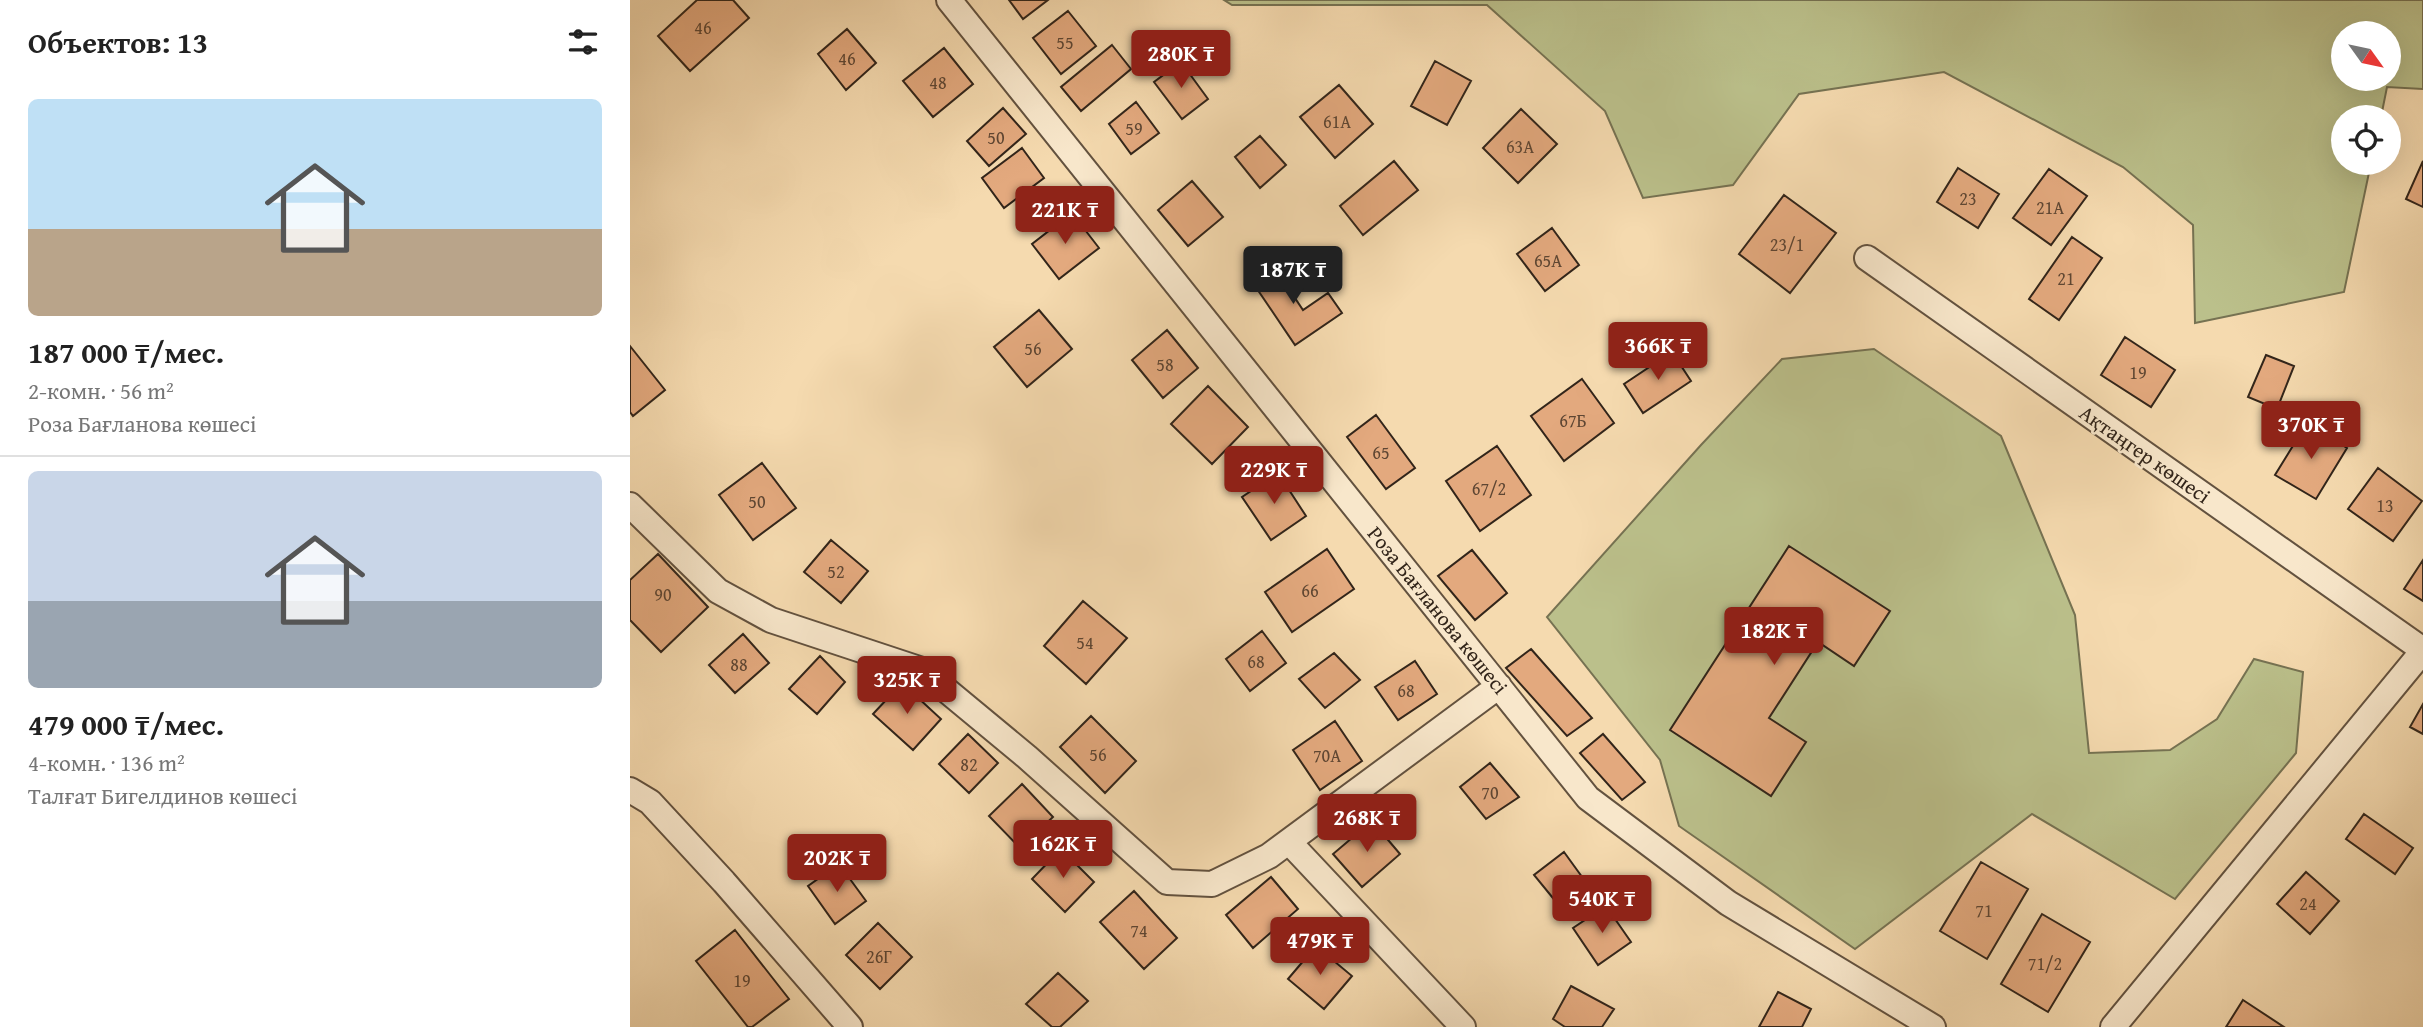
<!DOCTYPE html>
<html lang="ru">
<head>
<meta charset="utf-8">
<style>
	:root { --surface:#fff; --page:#f2f2f2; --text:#222; --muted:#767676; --line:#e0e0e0; --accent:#8f2418 }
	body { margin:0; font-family:"Gentium Book Plus",serif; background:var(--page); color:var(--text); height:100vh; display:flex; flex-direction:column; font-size:26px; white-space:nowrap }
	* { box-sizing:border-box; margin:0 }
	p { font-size:23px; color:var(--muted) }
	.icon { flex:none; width:38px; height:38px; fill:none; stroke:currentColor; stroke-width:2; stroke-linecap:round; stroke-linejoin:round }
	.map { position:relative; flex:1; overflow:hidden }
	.panel { display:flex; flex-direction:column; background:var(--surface); width:630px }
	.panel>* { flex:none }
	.needle { width:46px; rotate:123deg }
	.fabs { position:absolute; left:1701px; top:21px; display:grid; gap:14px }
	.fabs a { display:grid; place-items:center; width:70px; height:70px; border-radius:50%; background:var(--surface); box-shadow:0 7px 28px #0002; font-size:35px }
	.price { position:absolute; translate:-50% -60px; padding:0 16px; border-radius:7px; background:var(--accent); color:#fff; font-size:23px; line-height:46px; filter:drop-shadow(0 2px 4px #0008) }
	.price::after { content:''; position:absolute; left:50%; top:42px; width:21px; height:16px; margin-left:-10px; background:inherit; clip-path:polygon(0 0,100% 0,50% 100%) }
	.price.active { background:#222; color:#fff }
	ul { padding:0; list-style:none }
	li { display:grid; align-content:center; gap:14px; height:371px; padding:0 28px }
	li+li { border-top:2px solid var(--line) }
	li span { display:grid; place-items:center; height:217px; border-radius:10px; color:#555 }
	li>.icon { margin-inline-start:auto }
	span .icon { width:126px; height:126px; fill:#fffc; stroke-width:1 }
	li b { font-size:30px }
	h2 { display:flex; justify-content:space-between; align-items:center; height:84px; padding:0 28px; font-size:30px }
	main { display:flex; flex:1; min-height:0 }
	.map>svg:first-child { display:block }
	.green { fill:#bbc08b; stroke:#767252; stroke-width:2; fill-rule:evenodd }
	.building { fill:#e3a97e; stroke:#32251a; stroke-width:2 }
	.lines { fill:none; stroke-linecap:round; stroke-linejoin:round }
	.minor-casing { stroke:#63523f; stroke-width:28 }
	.minor { stroke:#f8e7cb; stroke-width:24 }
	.labels { text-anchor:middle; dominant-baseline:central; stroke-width:5; stroke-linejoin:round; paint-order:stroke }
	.number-label { font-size:18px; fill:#5e4633 }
	.street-label { font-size:21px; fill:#32251a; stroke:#f8e7cb }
</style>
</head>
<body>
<main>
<section class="panel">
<h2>Объектов: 13<svg class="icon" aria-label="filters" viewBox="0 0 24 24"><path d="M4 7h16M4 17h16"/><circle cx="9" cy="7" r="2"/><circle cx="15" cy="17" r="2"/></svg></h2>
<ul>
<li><span style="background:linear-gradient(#bfe0f5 60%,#b9a48a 0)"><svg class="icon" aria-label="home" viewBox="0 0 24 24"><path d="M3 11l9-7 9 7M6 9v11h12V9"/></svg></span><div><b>187 000 ₸/мес.</b><p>2-комн. · 56 m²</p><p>Роза Бағланова көшесі</p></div></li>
<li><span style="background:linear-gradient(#c9d6e8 60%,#9aa5b1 0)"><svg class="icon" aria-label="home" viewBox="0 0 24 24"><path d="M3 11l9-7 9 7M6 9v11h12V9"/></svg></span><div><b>479 000 ₸/мес.</b><p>4-комн. · 136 m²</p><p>Талғат Бигелдинов көшесі</p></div></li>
</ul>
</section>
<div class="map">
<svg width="1793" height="1027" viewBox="0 0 1793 1027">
	<rect width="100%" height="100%" fill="#f5daaf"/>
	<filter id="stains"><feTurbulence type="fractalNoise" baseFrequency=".00286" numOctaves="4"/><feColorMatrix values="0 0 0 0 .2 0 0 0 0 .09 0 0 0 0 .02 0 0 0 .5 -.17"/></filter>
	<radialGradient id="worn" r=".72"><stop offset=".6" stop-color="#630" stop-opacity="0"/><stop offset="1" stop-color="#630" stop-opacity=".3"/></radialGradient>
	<path class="green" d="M594 0H1793V89L1757 87 1751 117H1713V163H1741L1714 292 1565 323 1563 225 1493 167 1314 72 1169 94 1103 185 1013 198 975 111 857 5H602ZM1713 33H1759V79H1713Z
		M1244 349 1371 436 1445 615 1459 753 1540 750 1587 719 1624 659 1673 672 1666 753 1545 899 1402 814 1225 949 1049 826 1030 760 917 617 1071 445 1152 359Z"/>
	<path class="building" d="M67 0H103L119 18 60 71 28 36Z
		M379 0H418L393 19Z
		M438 11 466 46 431 74 403 38Z
		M217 29 246 63 216 90 188 54Z
		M482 45 501 69 451 111 431 87Z
		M314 48 343 84 303 117 273 81Z
		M805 61 841 81 817 125 781 106Z
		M551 62 578 99 552 119 524 82Z
		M709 85 743 124 705 158 670 117Z
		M506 102 529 133 501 154 479 124Z
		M373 108 396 134 359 166 337 141Z
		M891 109 927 144 888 183 853 148Z
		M630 136 656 165 630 188 605 157Z
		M392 148 414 178 374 208 352 178Z
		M764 161 788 190 733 235 710 206Z
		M1793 161V207L1776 199Z
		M1328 168 1369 194 1348 228 1307 202Z
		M1419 169 1457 196 1421 245 1383 218Z
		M562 181 593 217 558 246 528 210Z
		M1154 195 1206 233 1160 293 1109 254Z
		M442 213 469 248 429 279 402 244Z
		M922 228 949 265 915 291 887 254Z
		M1442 237 1472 258 1429 320 1399 299Z
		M641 262 673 310 698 293 712 313 665 345 619 277Z
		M409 310 442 349 397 387 364 347Z
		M537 330 568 368 533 398 502 360Z
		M1495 337 1545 370 1521 407 1471 375Z
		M0 346 35 390 3 416 0 412Z
		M1042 352 1061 381 1013 413 994 384Z
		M1636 355 1664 366 1647 409 1618 397Z
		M952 379 984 423 934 461 901 416Z
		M578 386 618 427 582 464 541 424Z
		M746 415 785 468 756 489 717 437Z
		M1677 423 1717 448 1686 499 1645 475Z
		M867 446 901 495 850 531 816 481Z
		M132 463 166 508 123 540 89 495Z
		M1748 468 1792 501 1763 541 1718 509Z
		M648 473 676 516 641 540 612 497Z
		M201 540 238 571 211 603 174 572Z
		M1159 546 1260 611 1224 666 1188 642 1139 718 1176 742 1141 796 1040 730Z
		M697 549 724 589 662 632 635 592Z
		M842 550 877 593 845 620 808 576Z
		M28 554 78 607 31 652 0 620V580Z
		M1793 560V601L1774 589Z
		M453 601 497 638 456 684 414 646Z
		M632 631 656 663 620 691 596 659Z
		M113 634 139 663 105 693 79 665Z
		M901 649 962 718 937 736 876 668Z
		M704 653 730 680 695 708 669 679Z
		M190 656 215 682 187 714 159 689Z
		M785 661 807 694 768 720 745 687Z
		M272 683 311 719 283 750 243 714Z
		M1793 704V734L1780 727Z
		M461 716 506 761 475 793 430 747Z
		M705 721 732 761 690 790 663 750Z
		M338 734 368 763 339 793 309 764Z
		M973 734 1015 782 992 800 950 753Z
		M860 763 889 797 856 819 830 787Z
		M392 784 423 817 390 848 359 816Z
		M1734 814 1783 848 1765 874 1716 839Z
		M742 821 770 854 732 887 703 854Z
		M431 849 464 882 435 912 402 879Z
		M934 852 955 881 927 903 904 875Z
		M1351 862 1398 889 1357 959 1310 931Z
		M209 864 236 901 205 924 178 886Z
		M1676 872 1709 901 1680 934 1647 904Z
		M641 877 668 909 623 948 596 915Z
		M504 891 547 938 514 969 470 922Z
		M976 906 1001 942 968 965 943 928Z
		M1412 914 1460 942 1418 1012 1371 984Z
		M248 923 282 957 250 989 216 955Z
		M105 930 159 999 122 1027H118L66 961Z
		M686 946 722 976 694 1009 658 979Z
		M428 973 458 1001 430 1027H422L396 1004Z
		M941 986 984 1009 972 1027H935L923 1019Z
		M1148 992 1181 1009 1172 1027H1129Z
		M1613 1000 1654 1027H1596Z"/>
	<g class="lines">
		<defs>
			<path id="minor" d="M319 0 958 798 1098 903 1303 1027
				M1237 258 1793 650
				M0 505 88 591 141 620 292 670 397 757 537 882 582 884 639 856 869 686
				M0 790 20 802 94 882 220 1027
				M659 842 833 1027
				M1483 1027 1793 651"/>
		</defs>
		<use href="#minor" class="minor-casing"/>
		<use href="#minor" class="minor"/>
	</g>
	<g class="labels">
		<g class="number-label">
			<text x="73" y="27">46</text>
			<text x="435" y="42">55</text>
			<text x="217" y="58">46</text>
			<text x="308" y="82">48</text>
			<text x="707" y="121">61А</text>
			<text x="504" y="128">59</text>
			<text x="366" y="137">50</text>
			<text x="890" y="146">63А</text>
			<text x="1338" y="198">23</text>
			<text x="1420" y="207">21А</text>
			<text x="1157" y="244">23/1</text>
			<text x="918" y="260">65А</text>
			<text x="1436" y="278">21</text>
			<text x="403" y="348">56</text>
			<text x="535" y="364">58</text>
			<text x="1508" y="372">19</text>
			<text x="943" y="420">67Б</text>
			<text x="751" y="452">65</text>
			<text x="859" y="488">67/2</text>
			<text x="127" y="501">50</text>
			<text x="1755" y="505">13</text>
			<text x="206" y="571">52</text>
			<text x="680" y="590">66</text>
			<text x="33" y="594">90</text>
			<text x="455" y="642">54</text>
			<text x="626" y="661">68</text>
			<text x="109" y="664">88</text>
			<text x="776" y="690">68</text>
			<text x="468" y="754">56</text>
			<text x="697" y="755">70А</text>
			<text x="339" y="764">82</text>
			<text x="860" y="792">70</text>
			<text x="1678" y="903">24</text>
			<text x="1354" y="910">71</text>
			<text x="509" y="930">74</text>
			<text x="249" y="956">26Г</text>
			<text x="1415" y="963">71/2</text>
			<text x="112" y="980">19</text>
		</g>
		<g class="street-label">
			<text transform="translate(1515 454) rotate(35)">Ақтаңгер көшесі</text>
			<text transform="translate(808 610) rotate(51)">Роза Бағланова көшесі</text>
		</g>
	</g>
	<rect width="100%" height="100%" filter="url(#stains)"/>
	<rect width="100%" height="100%" fill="url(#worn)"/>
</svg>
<div class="fabs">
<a><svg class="needle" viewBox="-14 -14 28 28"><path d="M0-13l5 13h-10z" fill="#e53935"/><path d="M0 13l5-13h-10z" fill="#767676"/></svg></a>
<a><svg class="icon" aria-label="locate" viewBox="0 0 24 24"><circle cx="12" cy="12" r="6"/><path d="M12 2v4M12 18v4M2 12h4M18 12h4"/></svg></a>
</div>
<b class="price" style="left:551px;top:90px">280K ₸</b>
<b class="price" style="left:435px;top:246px">221K ₸</b>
<b class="price active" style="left:663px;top:306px">187K ₸</b>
<b class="price" style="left:1028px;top:382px">366K ₸</b>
<b class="price" style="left:1681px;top:461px">370K ₸</b>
<b class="price" style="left:644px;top:506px">229K ₸</b>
<b class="price" style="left:1144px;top:667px">182K ₸</b>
<b class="price" style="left:277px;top:716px">325K ₸</b>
<b class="price" style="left:737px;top:854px">268K ₸</b>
<b class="price" style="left:433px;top:880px">162K ₸</b>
<b class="price" style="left:207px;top:894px">202K ₸</b>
<b class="price" style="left:972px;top:935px">540K ₸</b>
<b class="price" style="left:690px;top:977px">479K ₸</b>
</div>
</main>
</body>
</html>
